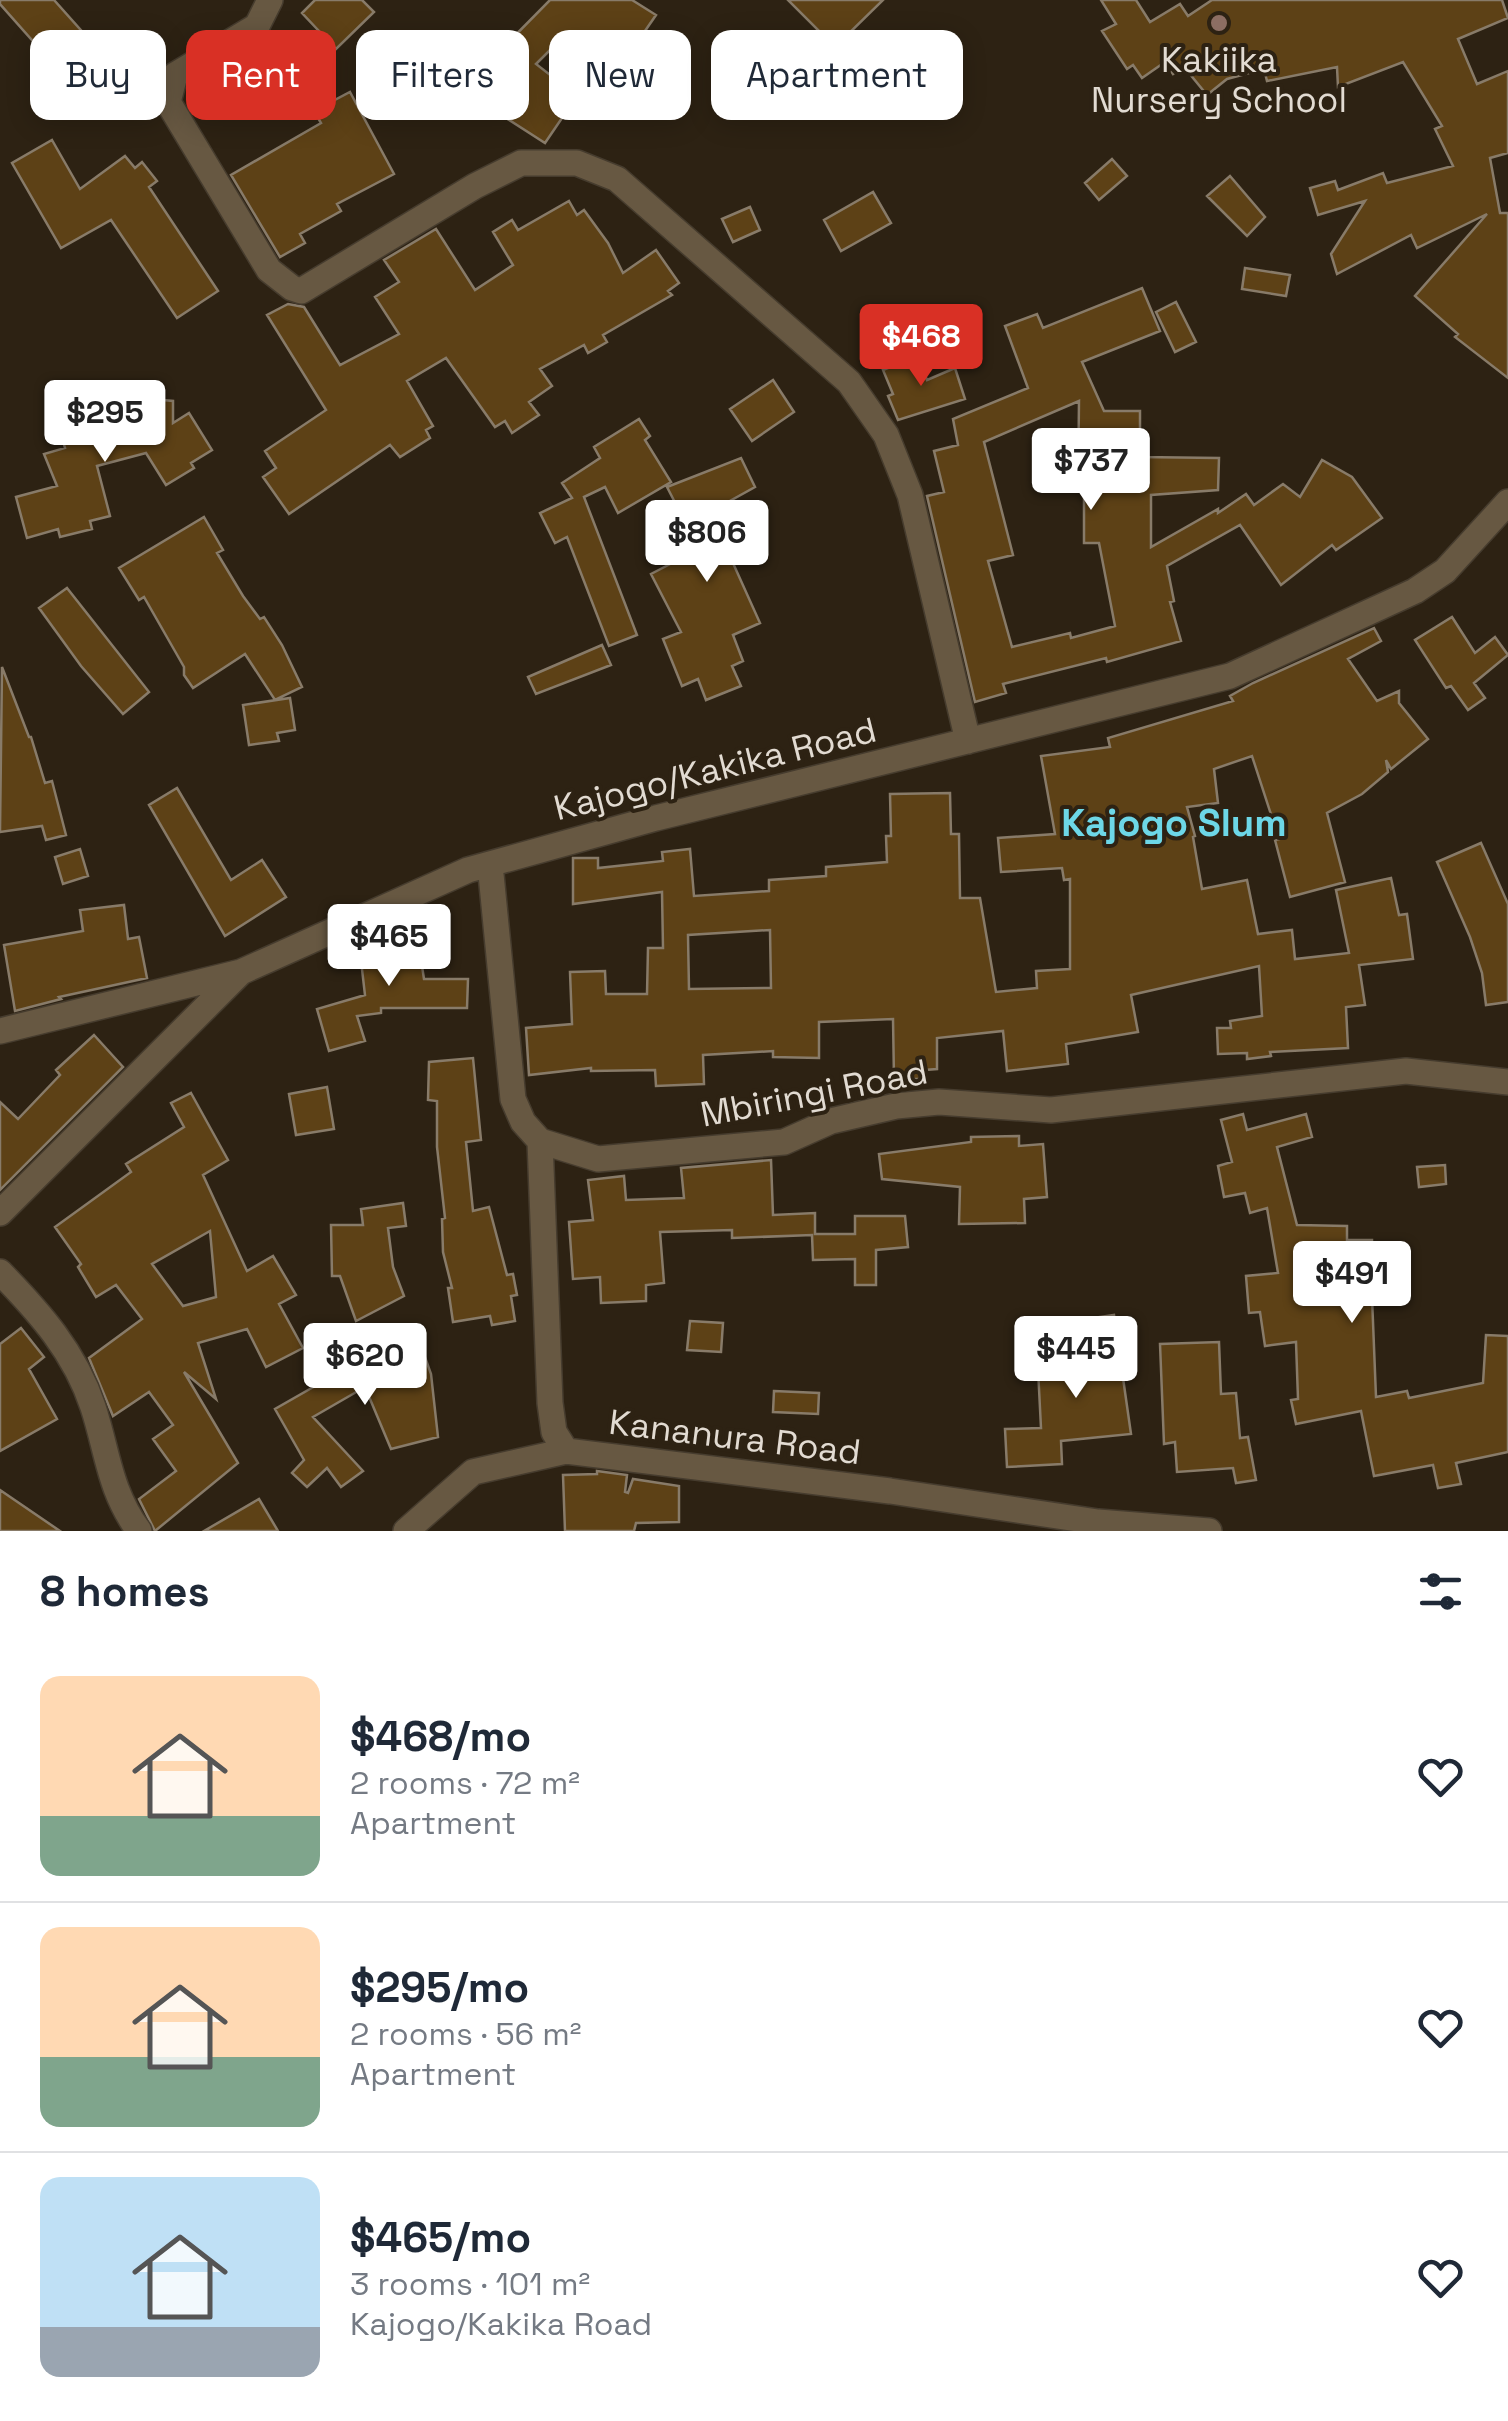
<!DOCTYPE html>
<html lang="en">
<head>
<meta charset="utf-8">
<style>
	:root { --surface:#fff; --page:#f2f2f3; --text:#1f2937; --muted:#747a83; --line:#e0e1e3; --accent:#d93025 }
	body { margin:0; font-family:"Space Grotesk",sans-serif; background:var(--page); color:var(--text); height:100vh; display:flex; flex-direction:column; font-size:38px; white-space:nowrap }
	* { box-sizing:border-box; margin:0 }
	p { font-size:32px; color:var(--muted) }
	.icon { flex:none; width:55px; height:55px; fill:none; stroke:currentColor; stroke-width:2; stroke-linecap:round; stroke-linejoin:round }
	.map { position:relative; height:1531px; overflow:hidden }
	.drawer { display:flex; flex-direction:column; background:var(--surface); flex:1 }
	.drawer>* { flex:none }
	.banner { position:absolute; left:30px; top:30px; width:1000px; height:90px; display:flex; gap:20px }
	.price { position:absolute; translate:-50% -85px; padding:0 22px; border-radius:10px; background:#fff; color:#222; font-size:32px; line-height:65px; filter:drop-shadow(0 2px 5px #0008) }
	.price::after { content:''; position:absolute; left:50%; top:60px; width:30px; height:22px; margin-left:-15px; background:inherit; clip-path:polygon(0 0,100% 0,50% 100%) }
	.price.on { background:var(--accent); color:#fff }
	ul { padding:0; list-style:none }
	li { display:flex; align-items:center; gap:30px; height:250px; padding:0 40px }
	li+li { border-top:2px solid var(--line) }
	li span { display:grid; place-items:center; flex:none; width:280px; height:200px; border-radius:20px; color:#555 }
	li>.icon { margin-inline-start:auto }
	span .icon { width:120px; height:120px; fill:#fffc; stroke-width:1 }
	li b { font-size:42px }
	h2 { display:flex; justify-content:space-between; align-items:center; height:120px; padding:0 40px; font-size:42px }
	.tag { padding:0 35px; border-radius:20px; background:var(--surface); box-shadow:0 5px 25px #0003; font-size:35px; line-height:90px }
	.tag.on { background:var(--accent); color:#fff }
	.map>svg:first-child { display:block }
	.building { fill:#5d4116; stroke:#887b69; stroke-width:2.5; fill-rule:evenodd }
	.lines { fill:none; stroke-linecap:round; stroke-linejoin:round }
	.minor-casing { stroke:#463c2e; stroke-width:28 }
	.minor { stroke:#675842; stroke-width:25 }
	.education-dot { fill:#8d6e63; stroke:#2d2213; stroke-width:4 }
	.labels { text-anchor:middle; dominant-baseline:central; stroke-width:8; stroke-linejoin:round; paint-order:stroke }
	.poi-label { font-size:35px; fill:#e2dbd2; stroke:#2d2213 }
	.street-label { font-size:35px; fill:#e2dbd2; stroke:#2d2213 }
	.neighbourhood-label { font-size:38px; font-weight:bold; fill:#6dd7e7; stroke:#2d2213 }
</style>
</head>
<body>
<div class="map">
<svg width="1508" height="1531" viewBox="0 0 1508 1531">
	<rect width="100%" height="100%" fill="#2d2213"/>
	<path class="building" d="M0 0H54L103 55 70 83 0 4Z
		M315 0H362L374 12 336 49 302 13Z
		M550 0H632L656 15 636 44 625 37 608 64 564 36 536 64 577 96 545 143 506 118 516 102 482 69Z
		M788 0H883L835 47Z
		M1101 0H1136L1150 22 1180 4 1188 16 1212 0H1502L1508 18 1458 39 1477 84 1508 71V153L1490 158 1500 213H1508V378L1455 337 1458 334 1415 296 1487 214 1417 248 1411 235 1337 274 1331 254 1365 201 1318 215 1310 188 1335 181 1338 190 1383 173 1387 183 1453 166 1435 129 1442 126 1403 62 1338 87 1337 67 1267 81 1264 69 1227 79 1207 95 1184 67 1173 74 1165 62 1142 78 1133 65 1127 69 1102 31 1116 24Z
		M350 92 394 174 337 204 341 211 300 234 305 243 280 257 231 175 321 123 314 111Z
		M52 140 80 189 125 156 135 168 142 162 157 181 149 187 218 291 177 318 111 220 61 248 12 163Z
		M1112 159 1127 176 1099 200 1085 183Z
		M1230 176 1265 217 1247 236 1207 196Z
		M873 192 891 223 841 251 824 220Z
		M569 201 577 215 584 210 608 243 623 273 656 250 679 283 668 291 672 295 603 335 607 342 588 353 584 345 540 369 552 386 529 402 539 415 512 433 505 421 495 427 446 358 407 381 433 426 426 430 430 438 400 457 390 445 289 514 263 477 276 468 265 451 326 410 267 315 288 304 304 307 340 365 399 334 375 297 399 282 384 260 436 229 475 290 513 265 493 232 512 220 518 230Z
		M750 207 760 230 733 242 722 219Z
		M1245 268 1290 275 1286 296 1242 289Z
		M1142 288 1160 331 1082 362 1104 411H1140V457L1219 458 1218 490 1151 495V547L1218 509V513L1246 494 1254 505 1283 484 1300 497 1322 460 1352 477 1382 518 1336 550 1332 545 1281 585 1240 525 1167 566 1174 601 1170 602 1181 641 1107 662 1106 658 1003 684 1006 693 975 702 927 496 944 492 934 451 958 445 953 419 1028 388 1005 326 1037 314 1043 328ZM1079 401 1078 489H1084V543H1099L1115 626 1071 638 1070 633 1012 647 988 561 1013 555 984 442Z
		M1176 302 1196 342 1175 352 1156 312Z
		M917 356 927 380 955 368 965 399 898 420 888 396 893 394 883 370Z
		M773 380 794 412 752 441 730 409Z
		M152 399 173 401V423L189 413 212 450 191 463 194 468 166 485 146 453 97 466 110 516 90 521 92 529 60 537 58 529 27 538 16 497 57 486 44 454 65 448 55 414 95 402 110 445 151 419Z
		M639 419 650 436 645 440 671 482 618 513 605 487 584 497 637 635 609 646 567 537 555 543 540 513 572 498 562 483 600 458 594 447Z
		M741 458 755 487 710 512 760 623 733 635 743 661 732 666 741 686 706 700 698 679 682 686 663 639 681 632 651 574 699 549 667 487Z
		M204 517 223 550 217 553 243 596 260 619 264 617 282 645 302 687 275 700 245 654 193 688 184 675V667L144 597 139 600 119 568Z
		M67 588 149 692 123 714 81 666 39 608Z
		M1452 617 1475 653 1495 637 1508 655 1474 683 1485 698 1468 710 1451 686 1446 688 1415 640Z
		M1374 628 1381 641 1348 659 1377 701 1399 691V703L1428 739 1391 769 1386 760 1388 772 1362 794 1327 813 1345 882 1290 897 1275 840 1279 839 1252 756 1214 769 1218 803 1187 807 1195 836 1193 837 1202 889 1247 880 1258 934 1292 930 1295 959 1349 953 1336 890 1391 878 1399 915 1407 914 1413 959 1359 965 1365 1005 1346 1007 1348 1048 1270 1052 1271 1056 1247 1059V1053L1218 1054 1217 1028H1231L1230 1021 1262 1016 1259 966 1131 995 1138 1032 1066 1044 1068 1064 1007 1071 1003 1031 937 1038V1069L925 1070V1079H894L893 1019 819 1022V1058L773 1057V1051L703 1055 704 1084 656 1086 655 1070 591 1071V1068L529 1075 526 1028 572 1024 570 972 605 971 606 994H647L648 948H663L662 892 573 904V858H598V868L663 861 662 852 690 849 694 896 769 891V880L826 876V867L887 862 886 836H891L890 794 950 793 951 834H959L960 898H980L996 992 1037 988 1036 971 1070 969V879L1064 880 1062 868 1001 872 998 838 1055 834 1041 756 1110 747 1108 738 1233 701 1230 696 1253 683ZM770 930 771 988 689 989 688 935Z
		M602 645 611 665 536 694 528 677Z
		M2 667 29 737H31L45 783 52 781 66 835 46 840 42 826 0 832Z
		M290 698 295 730 277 733 279 741 249 745 243 705Z
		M177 788 231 880 262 860 286 897 225 936 149 805Z
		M1481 843 1508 904V1002L1486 1005 1482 973 1470 937 1437 862Z
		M80 849 88 876 63 884 55 857Z
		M124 905 128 939 139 937 147 978 59 997 61 999 15 1011 4 945 83 931 80 910Z
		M417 934 424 979H468L467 1008H381V1013L357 1016 365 1041 329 1051 317 1009 365 995 359 943Z
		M94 1035 123 1067 0 1190V1102L18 1119 60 1075 56 1070Z
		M473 1058 481 1140 466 1142 473 1211 489 1207 507 1275 513 1274 517 1295 511 1296 515 1321 492 1325 490 1316 453 1322 448 1288H452L443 1252 442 1219 445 1218 437 1147V1101L428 1100 429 1062Z
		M327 1087 334 1129 296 1135 289 1094Z
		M191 1093 228 1160 203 1175 247 1271 273 1256 296 1295 279 1304 303 1348 266 1367 247 1329 198 1343 216 1399 184 1372 238 1463 155 1531 139 1499 176 1471 153 1439 173 1425 149 1392 113 1416 89 1358 142 1319 116 1285 96 1297 78 1267 81 1264 55 1227 131 1172 126 1164 184 1127 171 1103ZM210 1231 216 1297 183 1306 152 1264Z
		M1243 1114 1247 1130 1306 1114 1312 1137 1277 1147 1297 1225 1347 1226V1240H1372V1253H1395V1297H1372L1376 1397 1407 1391 1409 1398 1483 1383 1486 1335 1508 1336V1452L1456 1463 1461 1484 1438 1488 1433 1465 1374 1476 1361 1411 1296 1424 1291 1400 1298 1399 1296 1342 1265 1346 1260 1312 1249 1313 1246 1276 1278 1273 1267 1208 1250 1213 1245 1193 1224 1197 1218 1166 1232 1162 1221 1120Z
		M1019 1136V1146L1043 1144 1047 1197 1024 1199 1025 1223 959 1224 960 1187 882 1179 879 1154 971 1142V1137Z
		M771 1160 773 1215 815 1213V1234H855V1216H905L908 1247 876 1250V1285H855V1259L813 1260 812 1235 732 1238V1230L660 1232 664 1283 646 1285V1301L601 1303 600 1277 573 1279 569 1222 593 1220 588 1180 624 1176 626 1200 684 1198 681 1168Z
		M1445 1165 1446 1184 1419 1187 1417 1167Z
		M403 1203 406 1226 388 1228 393 1267 404 1296 356 1321 340 1276H332L331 1225H363L361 1209Z
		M1114 1315 1131 1434 1061 1441 1062 1464 1007 1467 1005 1429 1041 1428 1038 1369 1085 1367 1079 1320Z
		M690 1321 723 1323 721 1352 687 1350Z
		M21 1328 44 1357 29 1369 57 1419 0 1451V1344Z
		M415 1329 431 1374 438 1437 391 1449 365 1387 313 1417 363 1471 341 1487 327 1468 307 1487 292 1473 304 1460 275 1409Z
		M1219 1342 1221 1394 1236 1393 1240 1438 1248 1437 1256 1480 1236 1483 1233 1468 1177 1472 1175 1442 1164 1444 1160 1344Z
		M774 1391 819 1393 818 1414 773 1412Z
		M597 1471 627 1475 625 1492 628 1493 633 1479 679 1486V1522L636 1523 634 1531H565L563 1475 597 1474Z
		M0 1490 60 1531H0Z
		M259 1499 278 1531H204Z"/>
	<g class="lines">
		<defs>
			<path id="minor" d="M270 0 257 26 175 75 168 102 269 270 292 288 301 291 475 186 521 163H577L617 179 849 382 886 435 910 495 968 741
				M490 864 513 1099 523 1122 540 1141 598 1159 784 1142 831 1121 896 1106 939 1102 1051 1110 1406 1071 1508 1082
				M0 1031 241 972
				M540 1141 550 1403 554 1432 566 1451 890 1491 1098 1522 1209 1531
				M0 1213 241 972 468 870 656 818 1230 676 1415 591 1445 571 1508 502
				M0 1272C39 1312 75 1352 93 1407 108 1453 109 1490 139 1531
				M406 1531 473 1472 566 1451"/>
		</defs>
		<use href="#minor" class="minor-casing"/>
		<use href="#minor" class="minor"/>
	</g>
	<circle class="education-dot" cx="1219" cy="23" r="10"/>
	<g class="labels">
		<g class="poi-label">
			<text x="1219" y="60">Kakiika<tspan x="1219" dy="40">Nursery School</tspan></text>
		</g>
		<g class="street-label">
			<text transform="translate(715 769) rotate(-14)">Kajogo/Kakika Road</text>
			<text transform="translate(814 1093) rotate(-11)">Mbiringi Road</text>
			<text transform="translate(735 1437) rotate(7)">Kananura Road</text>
		</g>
		<g class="neighbourhood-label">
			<text x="1174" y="823">Kajogo Slum</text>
		</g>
	</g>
</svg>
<b class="price on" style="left:921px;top:389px">$468</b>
<b class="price" style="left:105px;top:465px">$295</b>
<b class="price" style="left:1091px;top:513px">$737</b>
<b class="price" style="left:707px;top:585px">$806</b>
<b class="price" style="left:389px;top:989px">$465</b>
<b class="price" style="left:1352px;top:1326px">$491</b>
<b class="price" style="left:1076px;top:1401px">$445</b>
<b class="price" style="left:365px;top:1408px">$620</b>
<div class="banner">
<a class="tag">Buy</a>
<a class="tag on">Rent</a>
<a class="tag">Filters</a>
<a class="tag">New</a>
<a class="tag">Apartment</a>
</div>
</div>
<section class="drawer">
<h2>8 homes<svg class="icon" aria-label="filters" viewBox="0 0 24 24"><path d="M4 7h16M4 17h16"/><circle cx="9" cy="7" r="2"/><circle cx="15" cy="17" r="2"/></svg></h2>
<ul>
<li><span style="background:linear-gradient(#ffd9b3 70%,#7fa58c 0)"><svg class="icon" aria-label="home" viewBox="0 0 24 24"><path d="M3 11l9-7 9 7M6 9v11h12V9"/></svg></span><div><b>$468/mo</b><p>2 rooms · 72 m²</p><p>Apartment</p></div><svg class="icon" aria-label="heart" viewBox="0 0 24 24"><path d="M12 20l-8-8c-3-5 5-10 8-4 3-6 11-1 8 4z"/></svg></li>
<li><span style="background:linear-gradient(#ffd9b3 65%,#7fa58c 0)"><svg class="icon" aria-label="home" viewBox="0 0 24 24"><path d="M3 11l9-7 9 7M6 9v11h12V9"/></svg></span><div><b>$295/mo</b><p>2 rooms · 56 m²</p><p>Apartment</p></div><svg class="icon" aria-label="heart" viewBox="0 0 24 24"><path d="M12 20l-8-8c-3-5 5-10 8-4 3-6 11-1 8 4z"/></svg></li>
<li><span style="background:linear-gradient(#bfe0f5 75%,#9aa5b1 0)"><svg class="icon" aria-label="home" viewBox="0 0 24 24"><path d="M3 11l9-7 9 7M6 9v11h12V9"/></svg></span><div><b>$465/mo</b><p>3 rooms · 101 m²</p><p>Kajogo/Kakika Road</p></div><svg class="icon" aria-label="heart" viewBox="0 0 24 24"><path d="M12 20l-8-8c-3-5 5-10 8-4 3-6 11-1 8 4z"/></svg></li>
</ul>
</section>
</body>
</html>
